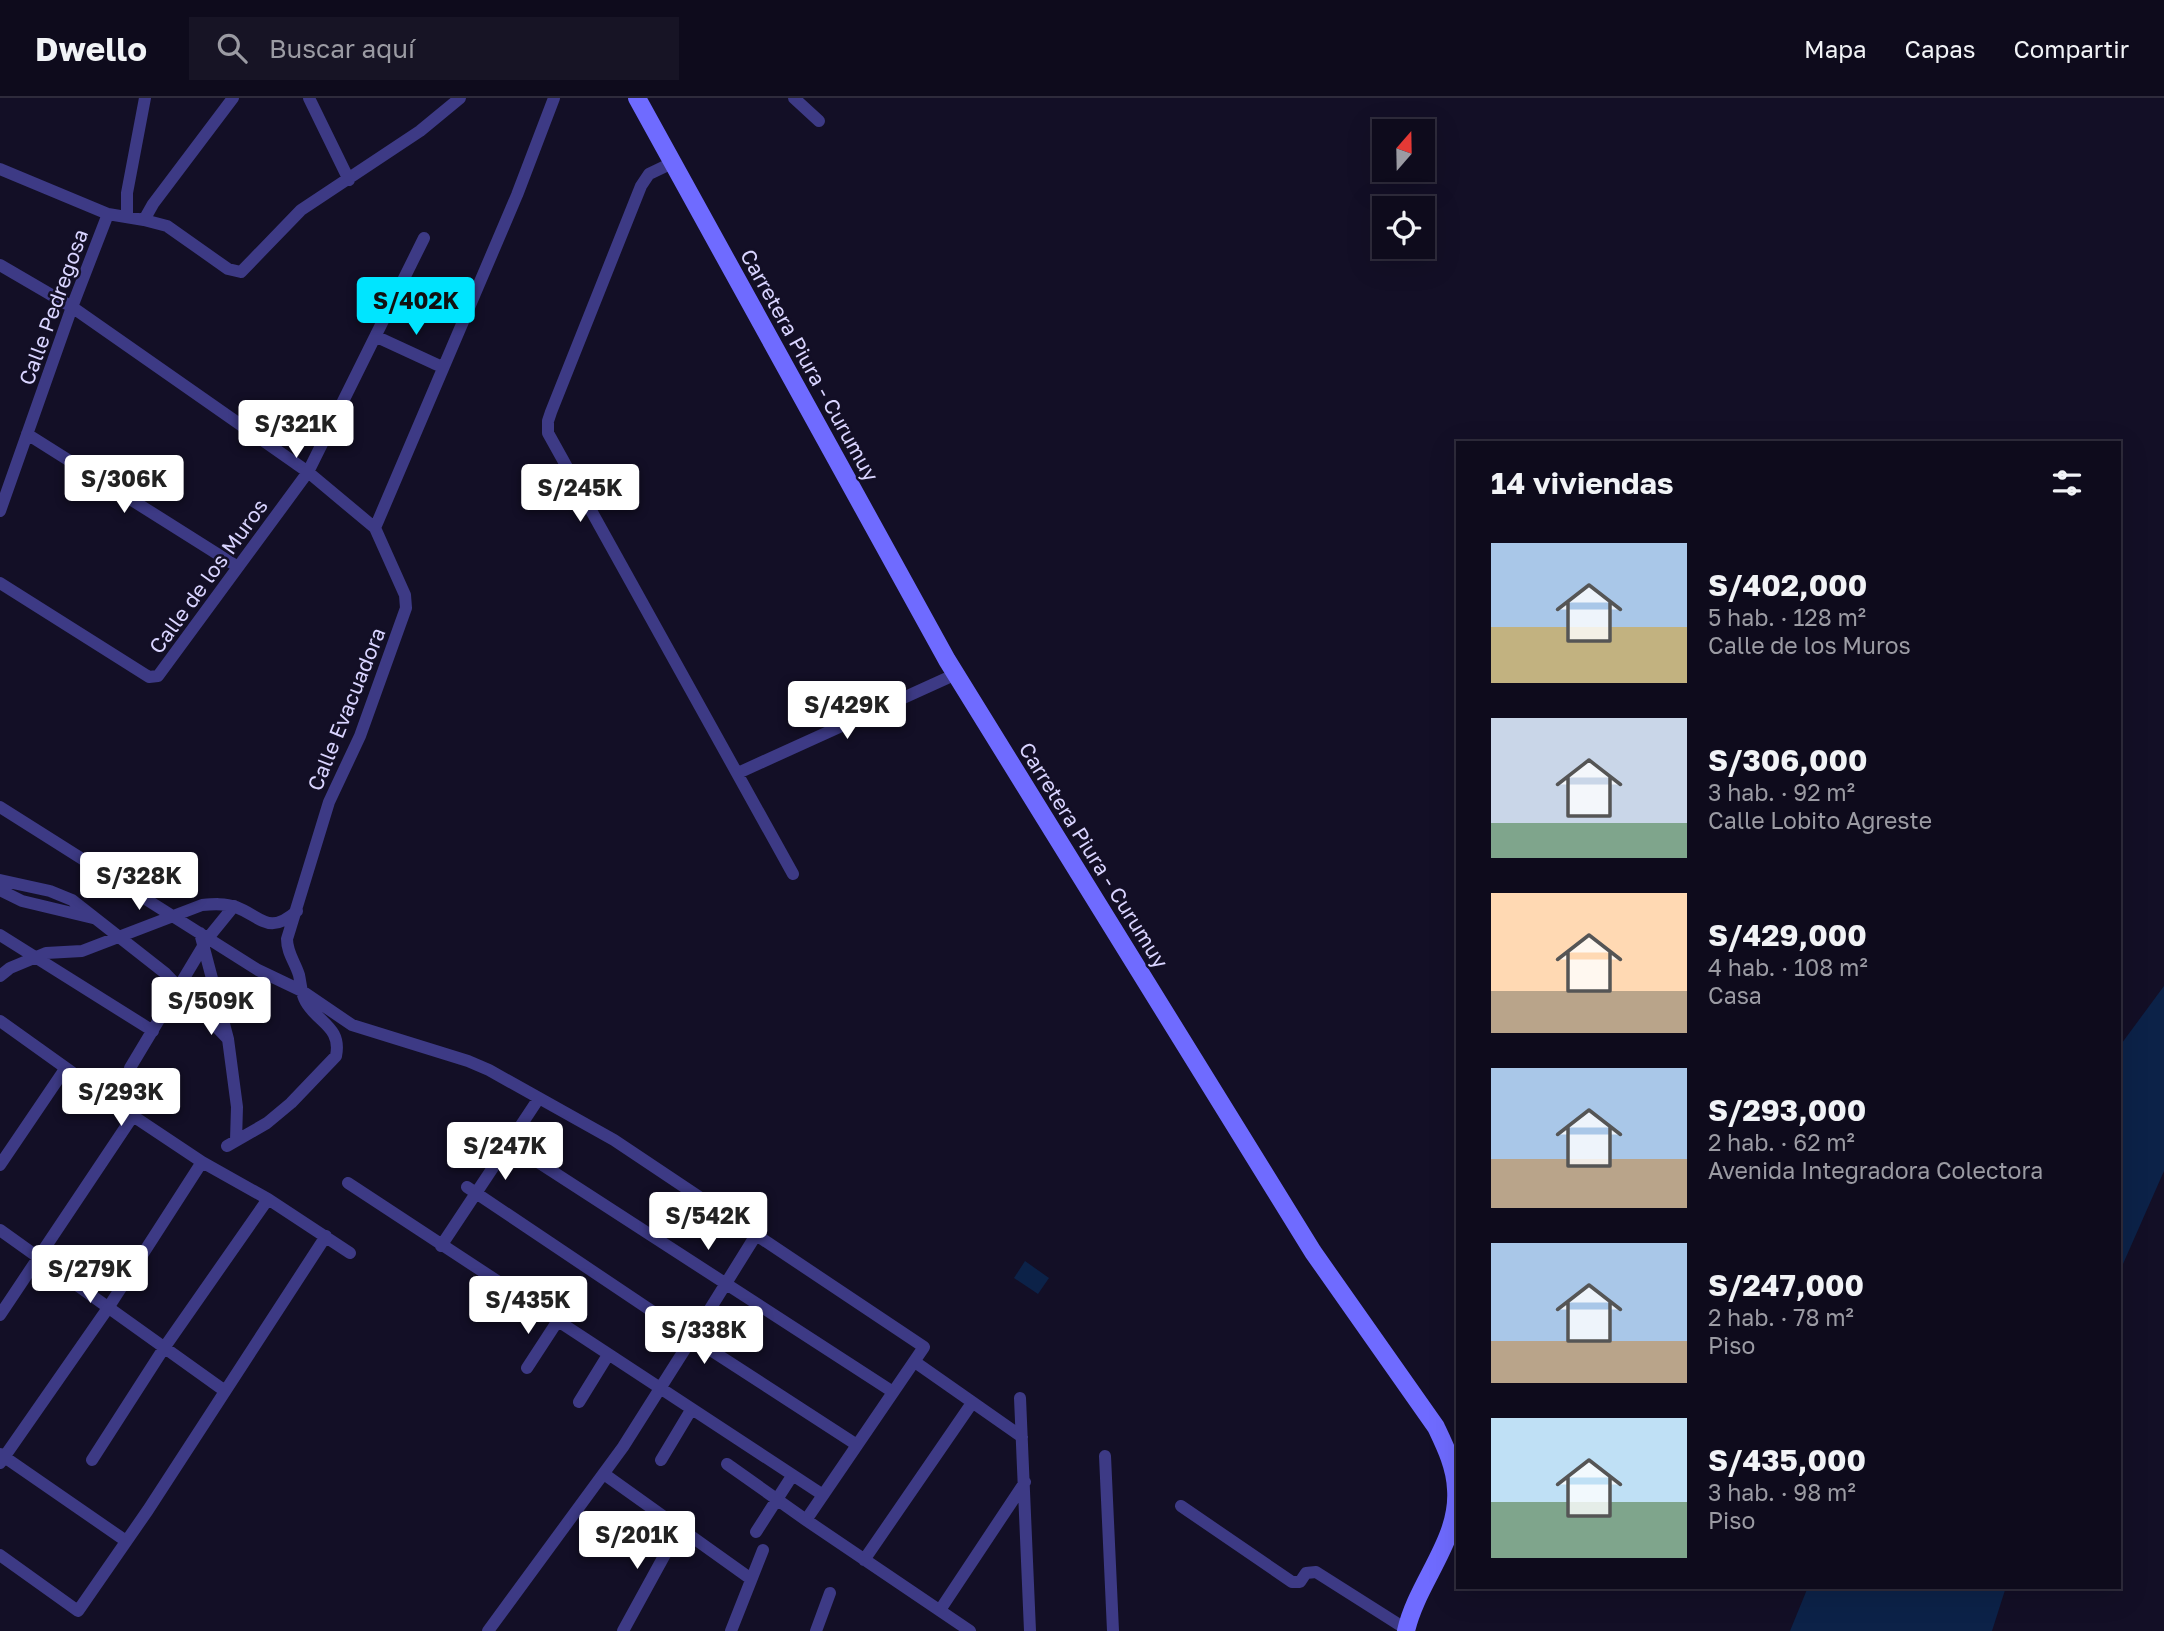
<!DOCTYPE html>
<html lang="es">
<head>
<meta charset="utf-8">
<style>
	:root { --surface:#0e0b1c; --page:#171425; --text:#f1f3f6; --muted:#9b9ba3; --line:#2e2b3b; --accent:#00e5ff }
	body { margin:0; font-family:"Golos Text",sans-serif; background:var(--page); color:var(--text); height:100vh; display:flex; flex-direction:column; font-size:26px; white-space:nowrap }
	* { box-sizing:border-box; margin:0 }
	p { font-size:23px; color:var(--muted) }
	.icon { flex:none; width:38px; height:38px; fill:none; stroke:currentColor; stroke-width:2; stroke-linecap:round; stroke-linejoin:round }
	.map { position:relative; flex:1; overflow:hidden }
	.side { position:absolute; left:1456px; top:343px; width:665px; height:1148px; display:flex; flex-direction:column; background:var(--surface); border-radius:0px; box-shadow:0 7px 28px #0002,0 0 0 2px var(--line) }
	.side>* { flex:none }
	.needle { width:46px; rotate:20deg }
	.buttons { position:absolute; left:1372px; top:21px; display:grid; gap:14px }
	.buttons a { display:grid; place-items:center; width:63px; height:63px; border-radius:0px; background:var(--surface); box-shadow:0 7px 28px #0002,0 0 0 2px var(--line); font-size:35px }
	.price { position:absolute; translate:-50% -60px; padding:0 16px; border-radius:7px; background:#fff; color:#222; font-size:23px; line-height:46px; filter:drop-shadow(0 2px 4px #0008) }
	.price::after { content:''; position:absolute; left:50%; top:42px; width:21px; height:16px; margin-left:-10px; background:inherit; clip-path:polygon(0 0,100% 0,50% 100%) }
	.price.selected { background:var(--accent); color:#111 }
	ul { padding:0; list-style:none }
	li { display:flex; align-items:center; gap:21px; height:175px; padding:0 35px }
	li span { display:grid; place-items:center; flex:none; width:196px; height:140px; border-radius:0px; color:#555 }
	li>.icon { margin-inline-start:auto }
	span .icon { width:84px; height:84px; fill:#fffc; stroke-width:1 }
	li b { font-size:30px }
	h2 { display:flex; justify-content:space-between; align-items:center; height:84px; padding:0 35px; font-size:30px }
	header { display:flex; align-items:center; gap:42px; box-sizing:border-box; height:98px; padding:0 35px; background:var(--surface); border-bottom:2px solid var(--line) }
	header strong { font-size:33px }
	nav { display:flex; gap:38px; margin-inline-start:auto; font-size:24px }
	.search { width:490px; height:63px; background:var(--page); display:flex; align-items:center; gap:18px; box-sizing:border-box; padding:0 24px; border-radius:0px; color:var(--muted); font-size:26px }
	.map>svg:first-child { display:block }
	.water { fill:#0c2248 }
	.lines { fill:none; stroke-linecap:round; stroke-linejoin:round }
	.minor { stroke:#3d3a85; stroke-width:12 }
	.secondary { stroke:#6f6bff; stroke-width:18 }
	.labels { text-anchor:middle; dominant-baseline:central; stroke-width:5; stroke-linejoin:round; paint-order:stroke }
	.street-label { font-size:21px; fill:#d9d4ff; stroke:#130f26 }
</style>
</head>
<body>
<header>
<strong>Dwello</strong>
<div class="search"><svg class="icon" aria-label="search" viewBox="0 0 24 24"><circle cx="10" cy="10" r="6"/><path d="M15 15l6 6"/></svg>Buscar aquí</div>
<nav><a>Mapa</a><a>Capas</a><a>Compartir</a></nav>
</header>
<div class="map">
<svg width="2164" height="1533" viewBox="0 0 2164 1533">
	<rect width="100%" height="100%" fill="#130f26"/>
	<path class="water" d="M2164 888V1073L2119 1175V949Z
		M1025 1163 1049 1180 1038 1196 1014 1180Z
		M1808 1489H2006L1992 1533H1790Z"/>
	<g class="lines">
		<path class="minor" d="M309 0 349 82
			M794 0 819 23
			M672 65 649 76 641 88 551 314 548 323V335L793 776
			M0 71 108 116
			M127 119V95L145 0
			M144 122 167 128 228 171 241 174 301 112 420 33 460 0
			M0 167 72 209 308 374 375 430
			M377 239 442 269
			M27 336 238 469
			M0 413 72 209 108 116 144 122 153 106 233 0
			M0 485 149 579 158 578 308 374 424 140
			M738 675 956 576
			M0 709 258 872 302 893 352 927 468 963 489 972 614 1042 924 1249 806 1422
			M0 782 50 793 72 802 165 875 228 941
			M0 792 22 803 93 820
			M200 835 228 941 237 1009 236 1042
			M0 837 153 933
			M0 878 10 870 46 855 82 853 202 807C213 806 225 805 236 809 262 819 268 838 297 813
			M0 923 133 1018 202 1064 268 1101 350 1155
			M130 970 208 840 234 808
			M504 1042 893 1294
			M227 1048 267 1025 291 1005 336 958C342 929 318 925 306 904 301 896 301 886 299 877 295 864 287 855 287 841L329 704 360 638 406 510 405 497 375 430 517 97 554 0
			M0 1067 65 971
			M348 1085 823 1397
			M467 1089 692 1240 623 1349 488 1533
			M0 1132 225 1293
			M756 1137 692 1240 857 1347
			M441 1148 539 1000
			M0 1217 133 1018
			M915 1264 1022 1339
			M527 1270 557 1224
			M1020 1300 1030 1533
			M579 1304 608 1257
			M0 1356 126 1443
			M1105 1358 1113 1533
			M92 1362 164 1250 268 1101
			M661 1362 691 1312
			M0 1365 108 1210 202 1064
			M727 1366 806 1422 970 1533
			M604 1376 751 1481
			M1181 1408 1292 1484H1300L1306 1475 1316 1474 1406 1531
			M756 1434 792 1378
			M0 1457 78 1513 148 1412 326 1138
			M864 1462 972 1305
			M940 1512 1025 1384
			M623 1533 680 1429
			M731 1533 763 1452
			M816 1533 830 1495"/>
		<path class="secondary" d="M637 0 947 562 1313 1154 1436 1329C1445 1348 1455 1368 1456 1391 1460 1442 1417 1484 1406 1533"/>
	</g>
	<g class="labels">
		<g class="street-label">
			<text transform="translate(53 209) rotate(-70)">Calle Pedregosa</text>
			<text transform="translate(810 267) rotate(61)">Carretera Piura - Curumuy</text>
			<text transform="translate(208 478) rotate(-54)">Calle de los Muros</text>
			<text transform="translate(346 611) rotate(-68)">Calle Evacuadora</text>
			<text transform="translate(1094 757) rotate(58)">Carretera Piura - Curumuy</text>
		</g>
	</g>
</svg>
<div class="buttons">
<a><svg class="needle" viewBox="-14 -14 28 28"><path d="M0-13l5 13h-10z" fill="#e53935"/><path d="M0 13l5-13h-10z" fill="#9b9ba3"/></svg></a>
<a><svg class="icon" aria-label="locate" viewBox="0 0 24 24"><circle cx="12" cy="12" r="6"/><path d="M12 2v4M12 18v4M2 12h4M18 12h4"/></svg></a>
</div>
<b class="price selected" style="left:416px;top:239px">S/402K</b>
<b class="price" style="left:296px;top:362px">S/321K</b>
<b class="price" style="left:124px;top:417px">S/306K</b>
<b class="price" style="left:580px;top:426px">S/245K</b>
<b class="price" style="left:847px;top:643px">S/429K</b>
<b class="price" style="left:139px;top:814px">S/328K</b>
<b class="price" style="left:211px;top:939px">S/509K</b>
<b class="price" style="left:121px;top:1030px">S/293K</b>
<b class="price" style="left:505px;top:1084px">S/247K</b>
<b class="price" style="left:708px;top:1154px">S/542K</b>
<b class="price" style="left:90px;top:1207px">S/279K</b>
<b class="price" style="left:528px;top:1238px">S/435K</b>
<b class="price" style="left:704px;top:1268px">S/338K</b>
<b class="price" style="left:637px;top:1473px">S/201K</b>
<section class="side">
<h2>14 viviendas<svg class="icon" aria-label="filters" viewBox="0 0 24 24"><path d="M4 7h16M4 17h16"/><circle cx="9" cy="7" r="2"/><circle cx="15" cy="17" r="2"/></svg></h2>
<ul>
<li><span style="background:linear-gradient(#a9c7e8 60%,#c2b280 0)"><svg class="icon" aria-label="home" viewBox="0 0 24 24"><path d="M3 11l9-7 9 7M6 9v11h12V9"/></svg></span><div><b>S/402,000</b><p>5 hab. · 128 m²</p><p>Calle de los Muros</p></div></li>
<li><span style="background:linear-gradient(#c9d6e8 75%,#7fa58c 0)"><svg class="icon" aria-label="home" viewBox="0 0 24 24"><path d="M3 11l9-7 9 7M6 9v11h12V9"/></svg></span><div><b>S/306,000</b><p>3 hab. · 92 m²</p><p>Calle Lobito Agreste</p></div></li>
<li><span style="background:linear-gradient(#ffd9b3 70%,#b9a48a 0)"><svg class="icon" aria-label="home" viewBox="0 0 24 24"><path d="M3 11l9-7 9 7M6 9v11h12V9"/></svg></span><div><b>S/429,000</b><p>4 hab. · 108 m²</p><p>Casa</p></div></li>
<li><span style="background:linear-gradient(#a9c7e8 65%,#b9a48a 0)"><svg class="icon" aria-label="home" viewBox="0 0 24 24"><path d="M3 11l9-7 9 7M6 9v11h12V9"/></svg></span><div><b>S/293,000</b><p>2 hab. · 62 m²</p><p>Avenida Integradora Colectora</p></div></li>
<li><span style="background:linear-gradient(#a9c7e8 70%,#b9a48a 0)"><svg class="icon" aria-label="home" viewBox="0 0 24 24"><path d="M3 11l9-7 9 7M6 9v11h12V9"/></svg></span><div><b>S/247,000</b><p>2 hab. · 78 m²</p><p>Piso</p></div></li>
<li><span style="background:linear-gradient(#bfe0f5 60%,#7fa58c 0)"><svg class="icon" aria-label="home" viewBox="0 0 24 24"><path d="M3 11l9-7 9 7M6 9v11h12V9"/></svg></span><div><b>S/435,000</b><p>3 hab. · 98 m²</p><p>Piso</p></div></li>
</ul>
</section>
</div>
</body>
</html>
